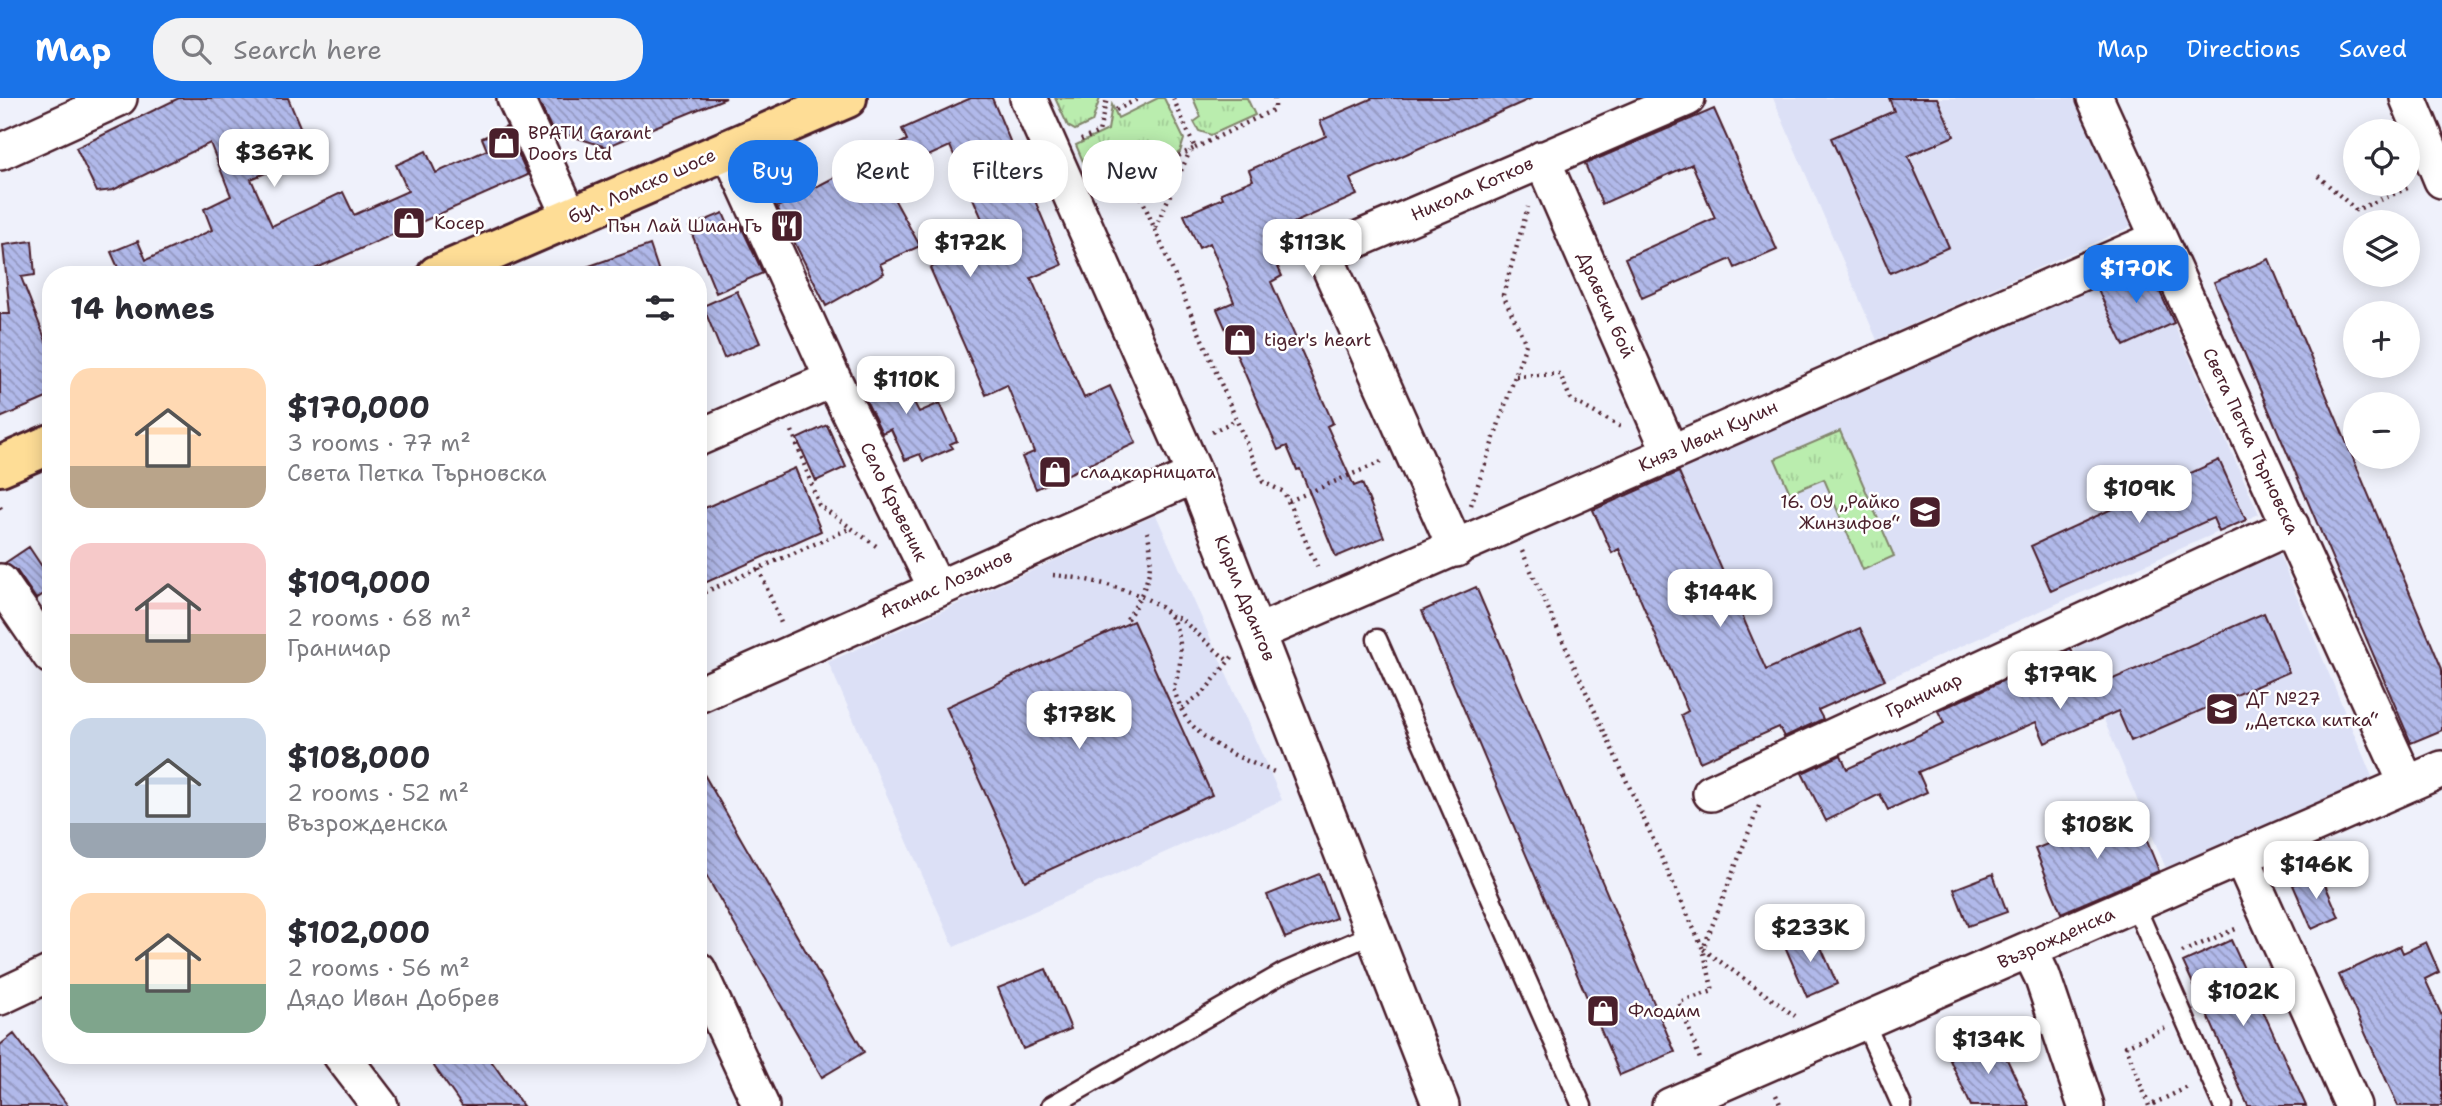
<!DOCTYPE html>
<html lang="en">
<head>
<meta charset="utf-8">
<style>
	:root { --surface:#fff; --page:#f2f2f3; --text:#2b2b33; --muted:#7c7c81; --accent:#1a73e8 }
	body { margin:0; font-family:"Shantell Sans",sans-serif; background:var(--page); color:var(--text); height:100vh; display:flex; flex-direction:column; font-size:26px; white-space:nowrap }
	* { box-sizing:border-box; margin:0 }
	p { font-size:23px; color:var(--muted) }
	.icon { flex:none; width:38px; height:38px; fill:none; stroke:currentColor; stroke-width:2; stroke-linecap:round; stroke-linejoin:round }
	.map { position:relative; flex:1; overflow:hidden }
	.sheet { position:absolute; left:42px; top:168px; width:665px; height:798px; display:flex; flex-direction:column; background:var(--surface); border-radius:28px; box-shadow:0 4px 18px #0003 }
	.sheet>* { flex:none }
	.top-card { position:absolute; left:728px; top:42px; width:665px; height:63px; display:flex; gap:14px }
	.tools { position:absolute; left:2343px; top:21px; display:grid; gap:14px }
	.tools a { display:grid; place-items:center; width:77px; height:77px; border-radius:50%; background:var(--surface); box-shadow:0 4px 18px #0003; font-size:35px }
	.price { position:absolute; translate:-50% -60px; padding:0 16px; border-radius:14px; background:#fff; color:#222; font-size:23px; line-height:46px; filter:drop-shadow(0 2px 4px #0008) }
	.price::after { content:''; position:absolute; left:50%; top:42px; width:21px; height:16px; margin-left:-10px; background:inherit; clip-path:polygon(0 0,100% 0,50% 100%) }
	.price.active { background:var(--accent); color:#fff }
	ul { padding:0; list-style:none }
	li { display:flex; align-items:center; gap:21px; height:175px; padding:0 28px }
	li span { display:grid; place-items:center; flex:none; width:196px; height:140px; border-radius:21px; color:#555 }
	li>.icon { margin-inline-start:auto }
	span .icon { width:84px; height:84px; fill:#fffc; stroke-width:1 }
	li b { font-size:30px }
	h2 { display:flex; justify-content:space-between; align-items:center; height:84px; padding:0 28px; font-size:30px }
	.chip { padding:0 24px; border-radius:28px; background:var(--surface); box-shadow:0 4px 18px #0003; font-size:24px; line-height:63px }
	.chip.active { background:var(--accent); color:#fff }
	header { display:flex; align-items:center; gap:42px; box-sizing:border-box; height:98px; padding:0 35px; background:var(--accent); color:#fff }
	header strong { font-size:33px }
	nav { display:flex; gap:38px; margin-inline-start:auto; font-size:24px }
	.search { width:490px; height:63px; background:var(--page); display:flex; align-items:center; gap:18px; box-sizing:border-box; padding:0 24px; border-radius:28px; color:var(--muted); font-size:26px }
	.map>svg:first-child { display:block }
	.built { fill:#dce0f6 }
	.grass { fill:url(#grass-tufts); stroke:#82866c; stroke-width:2 }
	.building { fill:url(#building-back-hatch); stroke:#4a1f2b; stroke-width:2 }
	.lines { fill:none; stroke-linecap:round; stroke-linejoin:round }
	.service-casing { stroke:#4a1f2b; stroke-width:23 }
	.minor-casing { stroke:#4a1f2b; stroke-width:40 }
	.primary-casing { stroke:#4a1f2b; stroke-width:44 }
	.path { stroke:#4a1f2b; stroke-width:4.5; stroke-dasharray:2 5; stroke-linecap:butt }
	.service { stroke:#fff; stroke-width:18 }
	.minor { stroke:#fff; stroke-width:35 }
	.primary { stroke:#fedd96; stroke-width:38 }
	.labels { text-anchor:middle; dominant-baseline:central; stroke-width:5; stroke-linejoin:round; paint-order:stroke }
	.poi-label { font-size:18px; fill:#4a1f2b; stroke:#fff; text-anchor:start }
	.street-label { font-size:18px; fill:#4a1f2b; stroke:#fff }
</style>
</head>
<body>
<header>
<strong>Map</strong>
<div class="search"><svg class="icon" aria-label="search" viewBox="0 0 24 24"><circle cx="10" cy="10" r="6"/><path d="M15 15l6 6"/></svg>Search here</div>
<nav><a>Map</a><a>Directions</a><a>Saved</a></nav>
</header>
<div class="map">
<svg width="2442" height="1008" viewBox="0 0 2442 1008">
	<defs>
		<pattern id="grass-tufts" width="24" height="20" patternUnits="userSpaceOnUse" patternTransform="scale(1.75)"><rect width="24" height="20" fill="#baedae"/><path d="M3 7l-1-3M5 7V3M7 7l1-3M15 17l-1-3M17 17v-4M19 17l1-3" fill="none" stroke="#a1cb96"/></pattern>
		<pattern id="building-back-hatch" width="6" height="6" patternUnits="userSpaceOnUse" patternTransform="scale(1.75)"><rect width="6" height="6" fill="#b1b9ea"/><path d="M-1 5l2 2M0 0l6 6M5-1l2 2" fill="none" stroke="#9296be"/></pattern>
	</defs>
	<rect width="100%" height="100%" fill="#eff1fb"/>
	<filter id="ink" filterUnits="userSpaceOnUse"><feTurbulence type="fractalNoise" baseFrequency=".0143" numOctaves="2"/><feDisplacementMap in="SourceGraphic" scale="14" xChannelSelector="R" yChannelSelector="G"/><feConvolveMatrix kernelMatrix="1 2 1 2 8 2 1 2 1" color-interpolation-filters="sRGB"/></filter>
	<g filter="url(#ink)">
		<path class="built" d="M1773 0H2076L2132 128 1877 242Z
			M2147 165 2259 416 1700 664 1681 617 1688 613 1619 452 1612 455 1592 411Z
			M1156 417 1282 702 954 849 828 564Z
			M2279 456 2373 681 2167 773 2074 550Z"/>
		<path class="grass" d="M1055 0H1100L1092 24 1075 32 1068 28Z
			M1158 0H1164L1184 41 1180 54 1095 92 1076 47 1108 32 1112 7 1118 20Z
			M1193 0H1247L1255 17 1211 37 1199 33 1194 24 1201 19Z
			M1840 333 1894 458 1863 472 1824 381 1790 395 1775 361Z"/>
		<path class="building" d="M179 0H288L308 48 270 62 275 71 251 81 272 128 343 94 354 117 408 93 396 67 426 53 436 75 487 52 482 40 506 29 528 77 301 177H113L120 174 111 154 138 143 146 162 212 132 204 111 231 98 210 45 113 92 97 94 76 50Z
			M537 0H726L606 49 552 32Z
			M971 0H992L1062 167 1031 180 1084 300 1110 288 1136 345 1036 391 1022 359 1034 354 1007 287 986 297 930 170 990 139 950 48 882 79 920 148 880 166 884 175 826 208 777 109 907 42 902 31Z
			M1373 0H1532L1350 81 1357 97 1264 138 1282 178 1271 184 1333 325 1327 328 1354 388 1362 385 1384 439 1336 459 1300 371 1297 372 1287 348 1278 352 1217 211 1234 204 1210 145 1199 150 1184 117 1223 100 1221 95 1253 82 1249 72 1326 38 1320 23Z
			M1889 0H1937L1954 38 1908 58 1949 149 1890 175 1831 40 1894 13Z
			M1714 11 1777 152 1735 170 1731 161 1642 200 1625 160 1715 120 1692 66 1602 106 1585 66Z
			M723 115 730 131 740 126 763 175 716 195 689 129Z
			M32 143 35 177 21 179 51 256V298L0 320V216H10L3 147Z
			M650 147 660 177H576L575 173Z
			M2269 161 2442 571V632L2411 645 2214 184Z
			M2148 167 2174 225 2124 248 2097 190Z
			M737 193 760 245 724 260 703 208Z
			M894 265 919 314 940 305 957 343 950 346 953 350 923 363 920 356 905 362 891 331 882 335 857 284Z
			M827 327 846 369 816 383 797 341Z
			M2219 362 2246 422 2219 434 2213 420 2051 493 2031 448Z
			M795 370 821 433 698 488V413Z
			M1679 374 1766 572 1860 530 1885 582 1818 612 1823 621 1784 639 1779 629 1700 664 1681 617 1688 613 1619 451 1612 455 1593 412Z
			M29 449 51 482V491L36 501 17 473 5 465Z
			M1476 489 1675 954 1620 977 1422 513Z
			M2264 515 2289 574 2131 643 2118 613 2045 645 2036 624 1918 674 1927 694 1888 712 1880 696 1826 723 1802 675 1841 657 1847 671 1944 625 1938 613 2071 551 2088 592Z
			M1133 523 1212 697 1025 783 946 609Z
			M698 666 864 954 822 979 698 763Z
			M2134 711 2159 773 2061 815 2035 751Z
			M2320 775 2339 819 2312 831 2293 787Z
			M1319 776 1336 820 1285 840 1267 797Z
			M1993 776 2007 814 1968 828 1954 791Z
			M1814 833 1837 886 1807 899 1784 846Z
			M2231 842 2306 1008H2248L2207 916 2183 864Z
			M2426 844 2439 874 2425 881 2442 918V1008H2398L2339 877 2400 848 2403 855Z
			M1046 871 1071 931 1023 951 998 890Z
			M14 936 68 1008H0V947Z
			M1996 938 2029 1008H1971L1949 960Z
			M426 957H487L523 1008H462Z"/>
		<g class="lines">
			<defs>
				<path id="service" d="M1377 541 1582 1008
					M2134 805 2223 1008
					M1864 923 1902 1008
					M1051 1008 1285 874 1375 835"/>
				<path id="minor" d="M515 0 570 119
					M1028 0 1195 377 1441 1008
					M2095 0 2407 686
					M2408 0 2442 82
					M728 50 833 281 937 491
					M0 54 119 0
					M1542 61 1670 354
					M698 340 833 281
					M1456 451 1324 156 1687 0
					M0 484 51 558
					M1259 534C1560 406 1858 272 2158 141
					M698 597 1195 377
					M1711 695 2291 428
					M2241 758 2353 1008
					M2030 853 2042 878 2086 1008
					M698 872 761 1008
					M0 899 51 875
					M341 957 380 1008
					M1670 1008 2442 671"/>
				<path id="primary" d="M437 177 847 0
					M0 368 51 346"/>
			</defs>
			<use href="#service" class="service-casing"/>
			<use href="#minor" class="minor-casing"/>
			<use href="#primary" class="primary-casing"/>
			<path class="path" d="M1116 12 1140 0
				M1081 42 1099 34 1107 0
				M1195 50 1275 11V0
				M2318 78 2356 112 2410 89
				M1133 80 1263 384 1284 394 1319 473
				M1103 94 1195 50 1173 0
				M1155 130 1190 53
				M1516 278 1560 276 1571 302 1623 330
				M792 333 819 407 879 450
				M1212 334 1236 322
				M1289 403 1381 364
				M1471 407 1526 246 1503 197 1528 109
				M0 409 3 415
				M1522 453 1703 851 1713 893 1679 904 1700 961
				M759 471 781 525
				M1053 477C1082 479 1152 494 1170 518 1184 538 1183 569 1173 590 1177 600 1181 613 1187 621 1208 649 1247 663 1277 675
				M698 497 851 430
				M1170 518 1181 521 1228 563
				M1127 521C1145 495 1157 466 1147 434
				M1182 610 1204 594 1232 559
				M1759 708 1703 851 1795 918
				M2182 854 2238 830
				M2165 930 2126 948 2149 1008 2190 988
				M1776 997 1781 1008"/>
			<use href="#service" class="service"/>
			<use href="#minor" class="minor"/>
			<use href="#primary" class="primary"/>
		</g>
	</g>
	<defs>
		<symbol id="shop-square" viewBox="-11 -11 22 22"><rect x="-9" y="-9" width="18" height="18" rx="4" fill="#4a1f2b" stroke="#fff"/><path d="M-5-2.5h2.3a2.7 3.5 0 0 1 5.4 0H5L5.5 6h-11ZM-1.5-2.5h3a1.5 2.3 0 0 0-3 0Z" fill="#fff"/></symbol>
		<symbol id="restaurant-square" viewBox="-11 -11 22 22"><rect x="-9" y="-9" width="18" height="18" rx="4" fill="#4a1f2b" stroke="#fff"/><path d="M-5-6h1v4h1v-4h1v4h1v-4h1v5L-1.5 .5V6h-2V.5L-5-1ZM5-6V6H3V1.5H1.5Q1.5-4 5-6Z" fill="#fff"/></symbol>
		<symbol id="school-square" viewBox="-11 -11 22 22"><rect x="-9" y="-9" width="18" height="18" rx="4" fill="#4a1f2b" stroke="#fff"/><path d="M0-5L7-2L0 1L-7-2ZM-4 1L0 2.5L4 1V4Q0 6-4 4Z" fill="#fff"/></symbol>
	</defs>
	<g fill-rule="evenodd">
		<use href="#shop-square" x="485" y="26" width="38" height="38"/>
		<use href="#shop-square" x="390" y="106" width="38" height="38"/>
		<use href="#restaurant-square" x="768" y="109" width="38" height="38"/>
		<use href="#shop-square" x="1221" y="223" width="38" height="38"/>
		<use href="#shop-square" x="1036" y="355" width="38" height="38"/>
		<use href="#school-square" x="1906" y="395" width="38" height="38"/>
		<use href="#school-square" x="2203" y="592" width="38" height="38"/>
		<use href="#shop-square" x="1584" y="894" width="38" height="38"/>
	</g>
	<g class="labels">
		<g class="poi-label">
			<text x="528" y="35">ВРАТИ Garant<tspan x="528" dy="21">Doors Ltd</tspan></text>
			<text x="434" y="125">Косер</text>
			<text x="762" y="128" text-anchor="end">Пън Лай Шиан Гъ</text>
			<text x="1264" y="242">tiger's heart</text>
			<text x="1080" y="374">сладкарницата</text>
			<text x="1900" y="404" text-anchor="end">16. ОУ „Райко<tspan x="1900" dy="21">Жинзифов“</tspan></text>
			<text x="2246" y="601">ДГ №27<tspan x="2246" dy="21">„Детска китка“</tspan></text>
			<text x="1628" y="913">Флодим</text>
		</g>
		<g class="street-label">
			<text transform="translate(642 88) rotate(-24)">бул. Ломско шосе</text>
			<text transform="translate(1472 91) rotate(-24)">Никола Котков</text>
			<text transform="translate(1606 207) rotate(66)">Дравски бой</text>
			<text transform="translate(1708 338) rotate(-24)">Княз Иван Кулин</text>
			<text transform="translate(2251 343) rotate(65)">Света Петка Търновска</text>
			<text transform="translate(894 404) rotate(64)">Село Кръвеник</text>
			<text transform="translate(946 486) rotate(-24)">Атанас Лозанов</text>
			<text transform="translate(1245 500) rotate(68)">Кирил Дрангов</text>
			<text transform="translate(1924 597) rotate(-25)">Граничар</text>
			<text transform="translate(2056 840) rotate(-24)">Възрожденска</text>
		</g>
	</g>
</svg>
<div class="tools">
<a><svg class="icon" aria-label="locate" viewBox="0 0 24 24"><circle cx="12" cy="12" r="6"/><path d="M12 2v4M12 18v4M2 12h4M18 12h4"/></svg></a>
<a><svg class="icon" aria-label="layers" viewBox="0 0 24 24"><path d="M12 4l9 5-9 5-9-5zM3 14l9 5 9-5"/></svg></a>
<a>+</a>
<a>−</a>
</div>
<b class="price" style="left:274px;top:91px">$367K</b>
<b class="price" style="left:970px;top:181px">$172K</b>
<b class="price" style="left:1312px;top:181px">$113K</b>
<b class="price active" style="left:2136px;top:207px">$170K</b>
<b class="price" style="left:906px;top:318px">$110K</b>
<b class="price" style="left:2139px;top:427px">$109K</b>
<b class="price" style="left:1720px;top:531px">$144K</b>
<b class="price" style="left:2060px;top:613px">$179K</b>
<b class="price" style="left:1079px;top:653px">$178K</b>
<b class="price" style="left:2097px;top:763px">$108K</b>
<b class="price" style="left:2316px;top:803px">$146K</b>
<b class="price" style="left:1810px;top:866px">$233K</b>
<b class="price" style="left:2243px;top:930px">$102K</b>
<b class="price" style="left:1988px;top:978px">$134K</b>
<div class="top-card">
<a class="chip active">Buy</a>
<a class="chip">Rent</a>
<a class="chip">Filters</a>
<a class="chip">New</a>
</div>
<section class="sheet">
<h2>14 homes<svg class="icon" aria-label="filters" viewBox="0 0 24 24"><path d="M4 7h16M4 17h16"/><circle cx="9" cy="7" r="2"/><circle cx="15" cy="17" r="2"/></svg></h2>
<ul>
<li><span style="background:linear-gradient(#ffd9b3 70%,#b9a48a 0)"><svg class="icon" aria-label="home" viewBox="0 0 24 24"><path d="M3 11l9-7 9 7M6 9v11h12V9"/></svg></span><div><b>$170,000</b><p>3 rooms · 77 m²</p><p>Света Петка Търновска</p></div></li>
<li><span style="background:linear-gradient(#f6c9c9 65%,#b9a48a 0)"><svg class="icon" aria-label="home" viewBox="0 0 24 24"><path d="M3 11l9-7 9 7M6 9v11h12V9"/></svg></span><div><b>$109,000</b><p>2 rooms · 68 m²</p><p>Граничар</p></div></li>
<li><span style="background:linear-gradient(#c9d6e8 75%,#9aa5b1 0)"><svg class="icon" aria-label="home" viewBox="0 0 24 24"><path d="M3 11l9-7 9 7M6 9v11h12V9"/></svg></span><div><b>$108,000</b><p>2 rooms · 52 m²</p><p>Възрожденска</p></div></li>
<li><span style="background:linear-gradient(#ffd9b3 65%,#7fa58c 0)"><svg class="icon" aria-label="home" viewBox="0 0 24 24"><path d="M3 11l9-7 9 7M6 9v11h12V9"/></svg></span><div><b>$102,000</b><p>2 rooms · 56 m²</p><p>Дядо Иван Добрев</p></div></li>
</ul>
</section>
</div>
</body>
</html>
